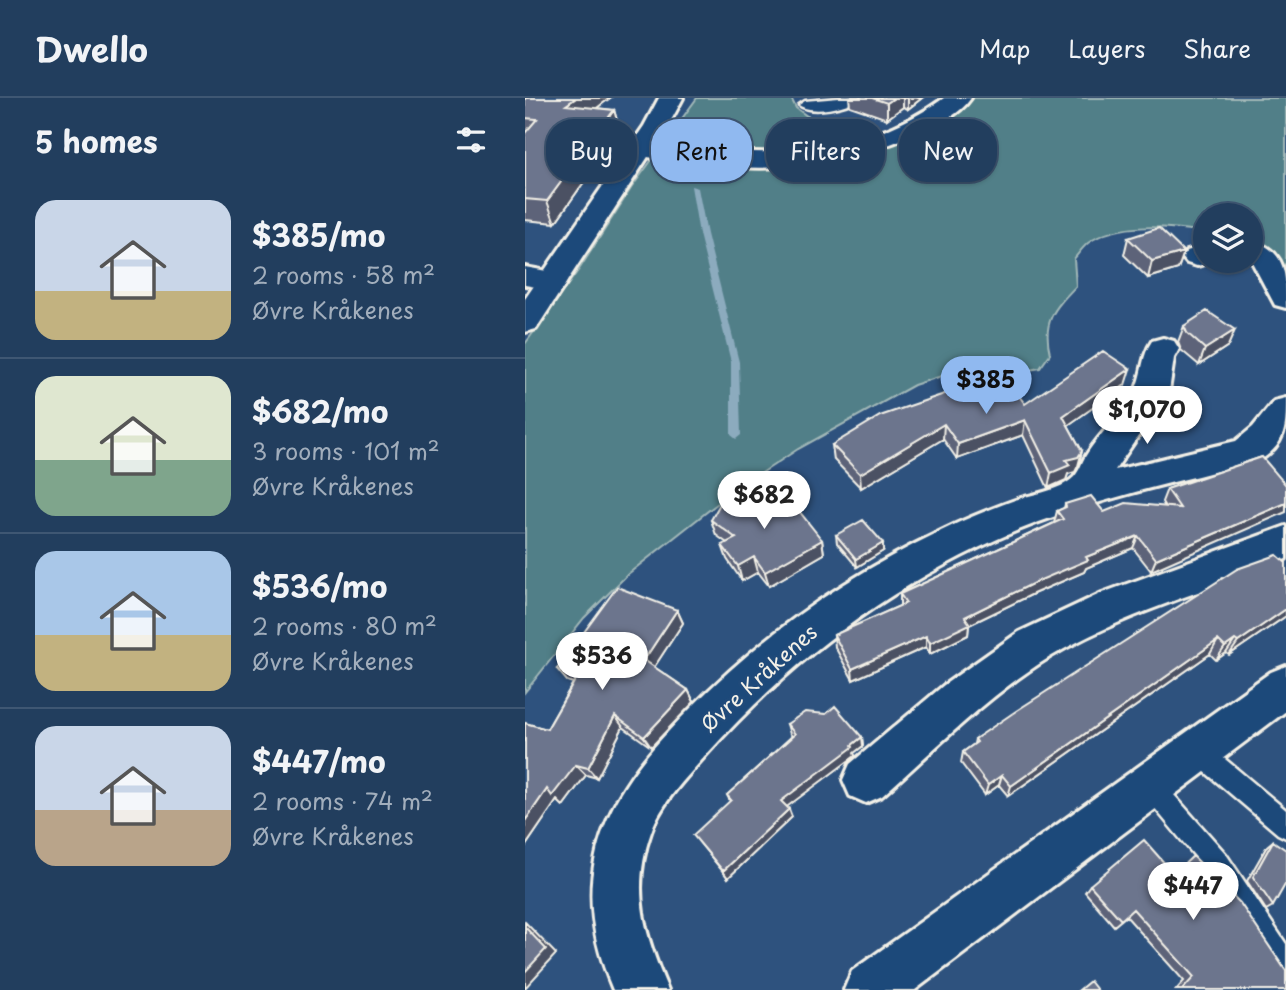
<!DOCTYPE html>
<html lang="en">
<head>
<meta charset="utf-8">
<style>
	:root { --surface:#223e5e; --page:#2a4564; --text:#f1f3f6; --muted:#a2aebc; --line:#3f5773; --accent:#90b9f0 }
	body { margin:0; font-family:"Playpen Sans",sans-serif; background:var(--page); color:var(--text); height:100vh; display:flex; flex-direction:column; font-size:26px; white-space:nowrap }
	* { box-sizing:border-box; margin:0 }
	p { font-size:23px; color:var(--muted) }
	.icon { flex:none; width:38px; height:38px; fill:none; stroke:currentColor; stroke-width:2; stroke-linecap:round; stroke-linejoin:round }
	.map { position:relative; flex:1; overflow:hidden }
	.side { display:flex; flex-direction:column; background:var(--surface); width:525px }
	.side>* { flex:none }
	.top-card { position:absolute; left:21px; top:21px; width:634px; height:63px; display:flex; gap:14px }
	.controls { position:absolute; left:668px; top:105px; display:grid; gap:14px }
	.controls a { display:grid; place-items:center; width:70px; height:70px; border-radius:50%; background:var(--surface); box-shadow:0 2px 5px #0004,0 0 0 2px var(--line); font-size:35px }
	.price { position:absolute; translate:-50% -60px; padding:0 16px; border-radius:24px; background:#fff; color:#222; font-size:23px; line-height:46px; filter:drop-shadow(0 2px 4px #0008) }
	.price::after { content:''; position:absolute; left:50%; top:42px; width:21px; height:16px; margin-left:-10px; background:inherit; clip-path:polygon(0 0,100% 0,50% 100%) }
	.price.active { background:var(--accent); color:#111 }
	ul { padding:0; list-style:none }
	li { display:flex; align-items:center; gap:21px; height:175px; padding:0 35px }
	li+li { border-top:2px solid var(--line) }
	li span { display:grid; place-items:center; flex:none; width:196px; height:140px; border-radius:21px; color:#555 }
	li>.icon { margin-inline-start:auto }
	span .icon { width:84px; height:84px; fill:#fffc; stroke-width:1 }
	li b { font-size:30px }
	h2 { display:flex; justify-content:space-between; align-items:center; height:84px; padding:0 35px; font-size:30px }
	.tag { padding:0 24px; border-radius:28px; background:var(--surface); box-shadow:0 2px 5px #0004,0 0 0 2px var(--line); font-size:24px; line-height:63px }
	.tag.active { background:var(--accent); color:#111 }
	header { display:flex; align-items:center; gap:42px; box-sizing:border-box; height:98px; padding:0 35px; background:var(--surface); border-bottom:2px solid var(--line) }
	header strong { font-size:33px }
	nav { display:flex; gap:38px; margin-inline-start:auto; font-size:24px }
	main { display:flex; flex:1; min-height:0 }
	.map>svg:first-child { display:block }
	.green { fill:#517f88; stroke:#a2b8b8; stroke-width:2 }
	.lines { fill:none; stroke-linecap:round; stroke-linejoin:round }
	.stream { fill:#8cabbe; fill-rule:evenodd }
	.service-casing { stroke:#f4f1e8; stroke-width:5 }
	.minor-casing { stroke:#f4f1e8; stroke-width:6 }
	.secondary-casing { stroke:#f4f1e8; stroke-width:6 }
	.service { fill:#1f4a7a; fill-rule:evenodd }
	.minor { fill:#1f4a7a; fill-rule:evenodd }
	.secondary { fill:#1f4a7a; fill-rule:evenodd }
	.wall { fill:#5d6479; stroke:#f4f1e8; stroke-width:2 }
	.shaded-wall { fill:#4c5163; stroke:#f4f1e8; stroke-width:2 }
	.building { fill:#6c748d; stroke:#f4f1e8; stroke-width:2 }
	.labels { text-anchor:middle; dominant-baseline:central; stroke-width:6; stroke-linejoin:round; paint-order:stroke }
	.street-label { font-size:21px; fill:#f4f1e8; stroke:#1f4a7a }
</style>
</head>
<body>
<header>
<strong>Dwello</strong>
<nav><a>Map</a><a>Layers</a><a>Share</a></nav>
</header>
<main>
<section class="side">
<h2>5 homes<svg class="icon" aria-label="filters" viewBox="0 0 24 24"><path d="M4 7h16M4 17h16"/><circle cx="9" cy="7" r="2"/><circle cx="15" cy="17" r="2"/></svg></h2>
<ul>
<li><span style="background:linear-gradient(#c9d6e8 65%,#c2b280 0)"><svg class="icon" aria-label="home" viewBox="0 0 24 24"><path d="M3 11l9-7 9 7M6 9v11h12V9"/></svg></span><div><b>$385/mo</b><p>2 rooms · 58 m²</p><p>Øvre Kråkenes</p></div></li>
<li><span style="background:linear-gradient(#dfe7d0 60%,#7fa58c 0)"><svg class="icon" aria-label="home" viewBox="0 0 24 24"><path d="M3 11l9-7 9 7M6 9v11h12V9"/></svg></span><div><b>$682/mo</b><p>3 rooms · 101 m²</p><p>Øvre Kråkenes</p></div></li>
<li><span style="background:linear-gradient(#a9c7e8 60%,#c2b280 0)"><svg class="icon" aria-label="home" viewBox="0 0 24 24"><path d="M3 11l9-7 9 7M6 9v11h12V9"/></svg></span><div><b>$536/mo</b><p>2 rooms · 80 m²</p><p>Øvre Kråkenes</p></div></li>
<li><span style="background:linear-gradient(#c9d6e8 60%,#b9a48a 0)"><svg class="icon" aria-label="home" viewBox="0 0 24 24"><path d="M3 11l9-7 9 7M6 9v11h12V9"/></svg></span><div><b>$447/mo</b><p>2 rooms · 74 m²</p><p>Øvre Kråkenes</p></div></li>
</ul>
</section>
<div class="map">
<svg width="761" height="892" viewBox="0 0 761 892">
	<rect width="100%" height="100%" fill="#2e527e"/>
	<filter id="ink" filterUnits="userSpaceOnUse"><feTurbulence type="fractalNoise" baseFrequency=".0143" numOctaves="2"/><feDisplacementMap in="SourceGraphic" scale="14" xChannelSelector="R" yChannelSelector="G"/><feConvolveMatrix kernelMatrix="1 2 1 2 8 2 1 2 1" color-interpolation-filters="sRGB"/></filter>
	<g filter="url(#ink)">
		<path class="green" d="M172 0H266L271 10 282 18 366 46 446 0H761V176C754 159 743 149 726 142V117H681V134C646 129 593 123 563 145 558 149 553 156 549 161L551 188C529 211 517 223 525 256L515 270 492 274 463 268 426 275 389 287 273 351 202 398 103 476 59 520 0 594V246L55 170 107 89Z"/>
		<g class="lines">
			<path class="stream" d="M166 88 173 90 182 136 214 264 216 337 211 341 206 337V264L174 136Z"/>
			<defs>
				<path id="service" d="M314 0H335C322 9 287 17 274 7L280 3Z
					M674 643 682 646 761 712V740L753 736 666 662 663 654 666 646Z
					M626 677 634 680 701 756 761 846V882L752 878 683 774 618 696 614 688 618 680Z"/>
				<path id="minor" d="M419 0H446C434 18 408 29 388 37 290 79 219 74 116 58L107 55 103 50 107 45 116 42C224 59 324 68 419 0Z
					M726 142C761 153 761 174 761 210L750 207 726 162Z
					M681 147V163H690L672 168 662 165 657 159 662 153Z
					M0 169 38 176 42 183 38 190 27 192 0 187Z
					M638 240 649 243 654 251 649 260 644 293 590 372 711 343 728 329 749 303 761 300C761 330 761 346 734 363 714 369 693 372 673 378 612 393 550 409 491 433 371 483 268 560 181 657 161 680 136 705 126 734 105 793 120 838 143 892H88C70 849 60 804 71 758 84 698 122 655 163 613 237 537 321 478 416 433 440 421 465 411 490 402 508 396 535 393 549 379 555 373 557 363 562 356 574 336 604 308 612 288 618 272 617 258 627 243Z
					M761 428V461C682 493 599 515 525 559 463 597 411 650 357 698L341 705 325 698 318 682 325 666 419 587 494 534 577 495Z"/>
				<path id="secondary" d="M134 0H158L143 28 11 231 0 234V201L119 28Z
					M761 568V613L390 892H319L327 873 746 574Z"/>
			</defs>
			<use href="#service" class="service-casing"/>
			<use href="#minor" class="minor-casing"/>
			<use href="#secondary" class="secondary-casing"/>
			<use href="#service" class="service"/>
			<use href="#minor" class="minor"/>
			<use href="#secondary" class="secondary"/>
		</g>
		<path class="wall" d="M0 0H85L71 10 89 12 95 33 30 125 0 122Z
			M324 0H397L383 11 378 9 362 21 325 8Z
			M603 140 659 154 653 171 623 180 599 157Z
			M659 228 703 248 674 267 656 252 653 244Z
			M600 287 543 327 557 353 553 368 550 374 543 376 541 382 523 390 498 337 432 361 418 341 336 390 309 362 307 347 500 306Z
			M737 359 626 473 608 450 561 470 559 474 508 496 444 527 443 537 405 556 401 549 328 582 310 549 309 537 375 508V496L529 425 532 413 539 410 540 406 579 414 640 409 637 404 642 391Z
			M244 415 297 442 299 456 244 488 233 474 217 483 202 461 197 447 202 445 191 437 186 422Z
			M311 437 358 453 332 469 312 445Z
			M761 465V518L704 557 701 555 691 562 685 556 483 698 474 687 460 697 436 665 438 654 449 646 450 641Z
			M152 512 158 525 129 569 163 592 169 604 126 649 98 629 72 680 61 677 38 708 32 702 0 749V625L22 631 48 585 42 583 32 571Z
			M262 626 337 639 338 648 329 655 330 658 261 709 267 719 203 780 174 744 205 703 202 697 267 638 265 636Z
			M748 743V808L741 812 722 783 742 748Z
			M565 787 761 892H651L659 883 601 818 589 828 560 794Z"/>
		<path class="shaded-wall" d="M51 0H85L48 28 41 7Z
			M369 0H378V9L362 21V5Z
			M383 0H397L383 11Z
			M89 12 95 33 30 125 22 103Z
			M659 154 653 171 623 180 627 163Z
			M710 232 703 248 674 267 680 251Z
			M605 271 600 287 535 333 538 318Z
			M500 322 498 337 432 361 433 346Z
			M419 326 418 341 336 390 335 376Z
			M557 353 553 368 550 374 543 376 541 382 523 390 526 375 541 362Z
			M761 405V414L626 473 631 461Z
			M613 438 608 450 561 470 559 474 508 496 444 527 443 537 405 556V545L440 519 561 459Z
			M297 442 299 456 244 488 240 474Z
			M358 445V453L332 469 331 461Z
			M229 459 233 474 217 483 213 468Z
			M761 511V518L704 557 713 544Z
			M152 512 158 525 126 574 119 562Z
			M401 538V549L328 582 327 571Z
			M693 542 685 556 483 698 486 688Z
			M710 542 701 555 691 562 700 549Z
			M163 592 169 604 126 649 119 639Z
			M90 618 98 629 72 680 63 670Z
			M337 639 338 648 329 655 330 658 259 711 256 703Z
			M51 667 61 677 38 708 32 702 0 749V723L22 691Z
			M477 677 474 687 460 697 463 687Z
			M264 711 267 719 203 780 198 773Z
			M0 824 31 856 0 890Z"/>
		<path class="building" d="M0 0H51L41 7 89 12 22 103 0 101V35L12 21 0 20Z
			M347 0H369L362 5Z
			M634 130 659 154 627 163 603 140Z
			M682 213 710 232 680 251 662 235 659 228Z
			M578 253 605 271 538 318 557 353 553 359 541 362 545 367 526 375 500 322 433 346 419 326 335 376 307 347 355 318 478 276 500 306Z
			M737 359 761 387V405L631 461 613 438 561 459 563 462 511 484 440 519 445 526 405 545 401 538 327 571 309 537 381 505 375 496 538 421 532 413 541 409 540 406 566 398 579 414 601 405 655 410 642 391Z
			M220 395 230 397 244 415 266 403 297 442 240 474 229 459 213 468 197 447 211 440 186 422 196 404Z
			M338 422 358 445 331 461 311 437Z
			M752 457 761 465V511L713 544 710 542 700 549 693 542 486 688 477 677 463 687 438 654 452 644 450 641 491 613 712 471Z
			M92 489 152 512 119 562 163 592 119 639 90 618 63 670 51 667 27 698 22 691 0 723V625L22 631 52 579 32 571Z
			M310 608 337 639 327 647 328 649 256 703 264 711 198 773 168 737 206 702 202 697 270 636 262 626 280 614 301 616Z
			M619 742 649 776 668 758 715 805 761 873V892H657L669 879 608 811 596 822 565 787Z
			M748 743 761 752V785L748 808 728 779Z
			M0 829 21 851 0 874Z
			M565 883 572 892H554Z"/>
	</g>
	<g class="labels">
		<g class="street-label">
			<text transform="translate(233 579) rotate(-42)">Øvre Kråkenes</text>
		</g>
	</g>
</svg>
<div class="controls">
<a><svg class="icon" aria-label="layers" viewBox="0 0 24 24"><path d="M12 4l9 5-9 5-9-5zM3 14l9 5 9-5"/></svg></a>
</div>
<b class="price active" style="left:461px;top:318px">$385</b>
<b class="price" style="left:622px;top:348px">$1,070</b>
<b class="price" style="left:239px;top:433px">$682</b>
<b class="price" style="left:77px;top:594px">$536</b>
<b class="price" style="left:668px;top:824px">$447</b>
<div class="top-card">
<a class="tag">Buy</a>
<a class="tag active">Rent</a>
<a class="tag">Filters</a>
<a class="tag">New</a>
</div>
</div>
</main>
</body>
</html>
